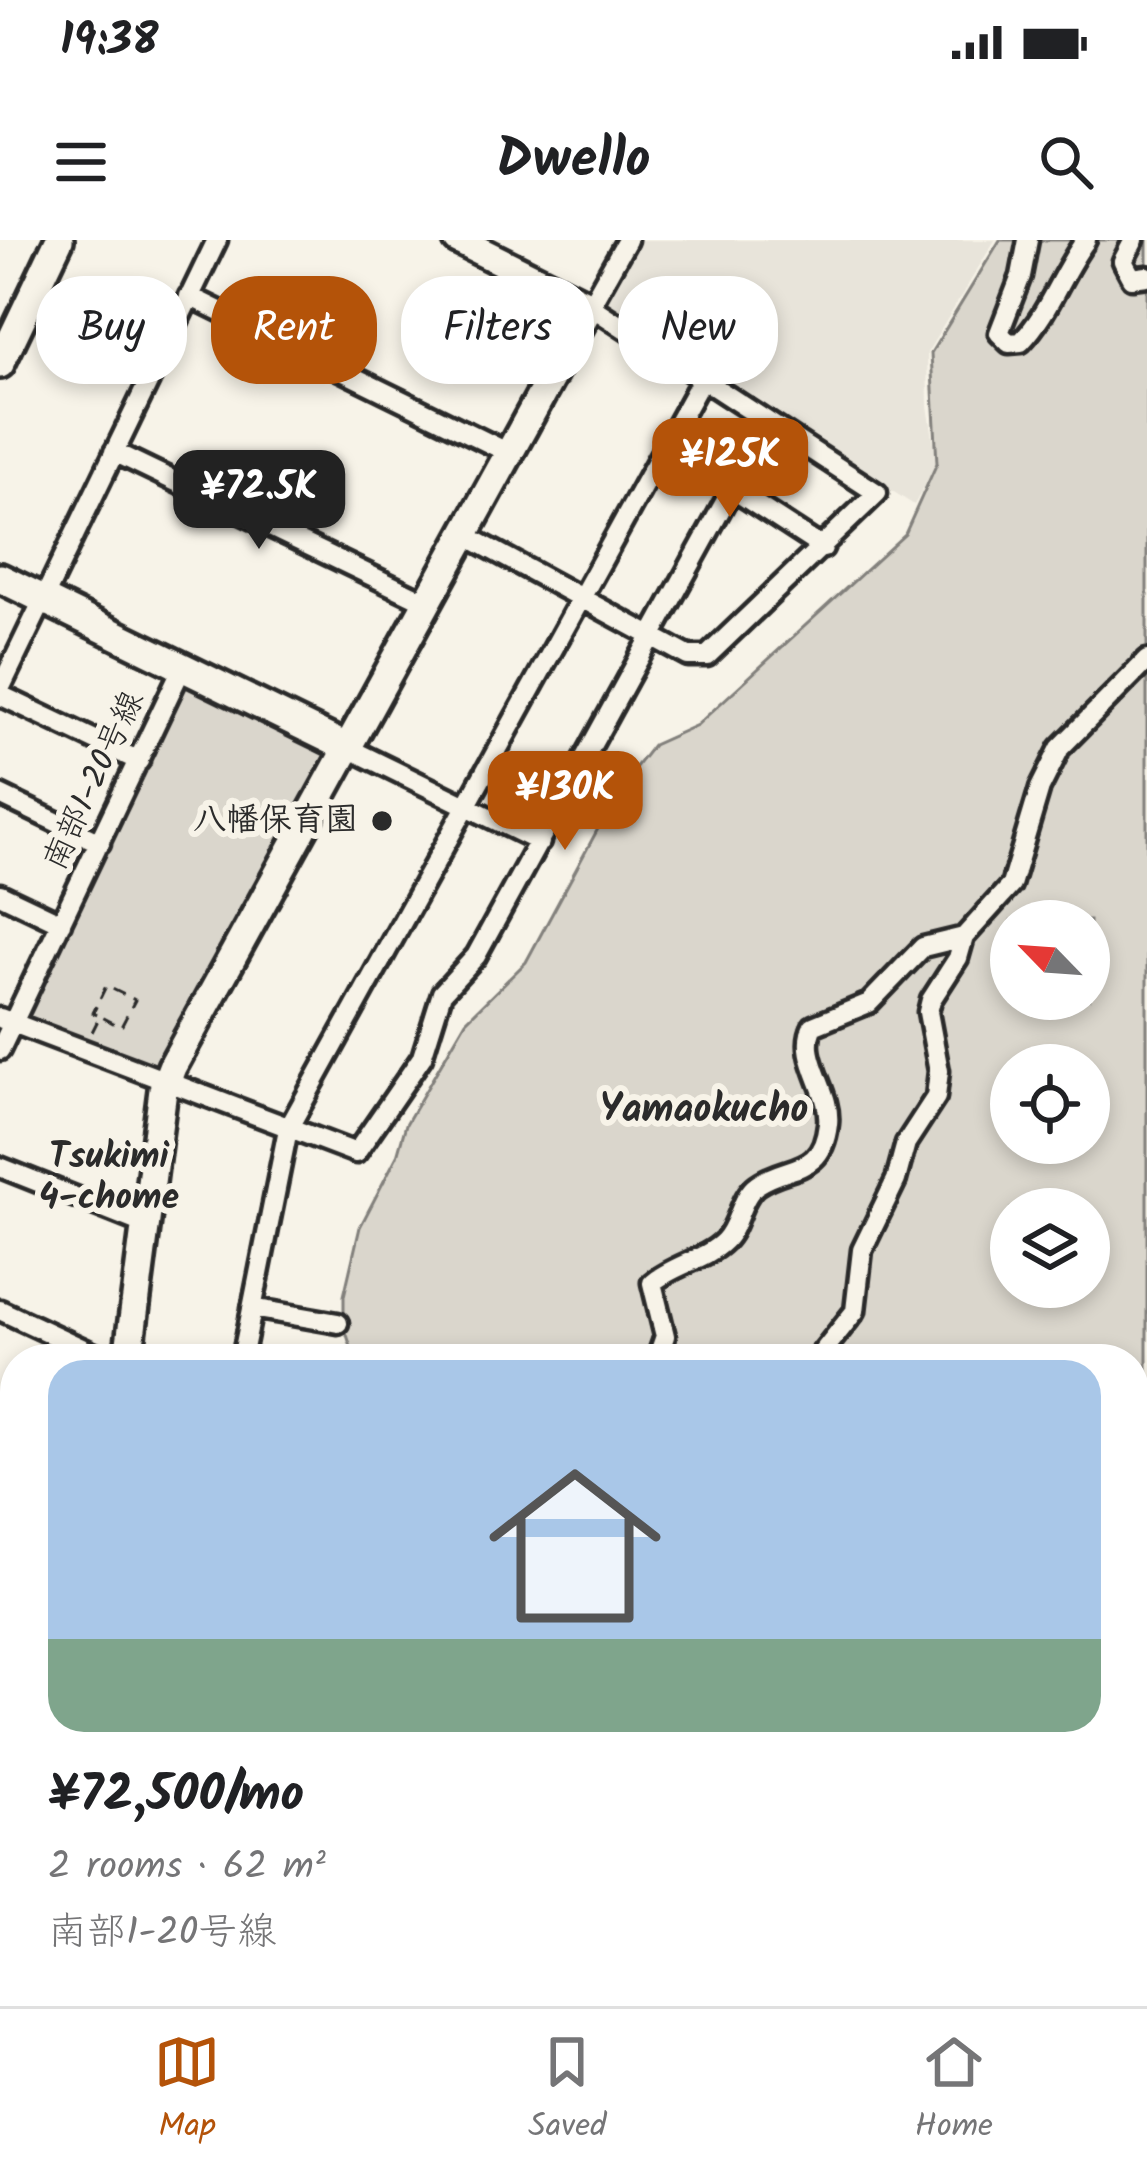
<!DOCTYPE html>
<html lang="en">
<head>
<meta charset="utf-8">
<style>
	:root { --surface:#fff; --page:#f2f2f2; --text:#202124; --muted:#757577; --line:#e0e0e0; --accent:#b45309 }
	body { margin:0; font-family:Kalam,"Klee One",sans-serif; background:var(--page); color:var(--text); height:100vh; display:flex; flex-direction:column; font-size:45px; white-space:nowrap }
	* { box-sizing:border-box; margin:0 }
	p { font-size:39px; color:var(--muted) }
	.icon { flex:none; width:66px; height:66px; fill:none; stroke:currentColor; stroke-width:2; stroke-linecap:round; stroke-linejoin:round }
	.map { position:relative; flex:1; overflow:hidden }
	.side { position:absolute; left:0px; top:1104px; width:1149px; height:663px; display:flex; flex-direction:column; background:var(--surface); border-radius:48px 48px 0 0; box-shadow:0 6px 18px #0003 }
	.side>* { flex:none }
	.banner { position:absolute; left:36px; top:36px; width:1077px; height:108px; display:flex; gap:24px }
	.needle { width:78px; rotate:295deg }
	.fabs { position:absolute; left:990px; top:660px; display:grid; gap:24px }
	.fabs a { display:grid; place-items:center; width:120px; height:120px; border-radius:50%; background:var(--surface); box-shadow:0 6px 18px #0003; font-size:60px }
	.price { position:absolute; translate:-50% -102px; padding:0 27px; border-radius:24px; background:var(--accent); color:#fff; font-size:39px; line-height:78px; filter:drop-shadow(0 3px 6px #0008) }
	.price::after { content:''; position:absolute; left:50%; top:72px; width:36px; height:27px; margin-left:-18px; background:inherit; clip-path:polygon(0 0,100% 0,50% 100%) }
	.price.on { background:#222; color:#fff }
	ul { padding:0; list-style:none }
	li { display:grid; align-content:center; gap:24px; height:636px; padding:0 48px }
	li+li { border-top:3px solid var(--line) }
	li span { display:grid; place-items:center; height:372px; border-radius:36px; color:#555 }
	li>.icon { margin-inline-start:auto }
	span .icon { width:216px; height:216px; fill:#fffc; stroke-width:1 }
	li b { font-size:51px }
	.tag { padding:0 42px; border-radius:48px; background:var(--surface); box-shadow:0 6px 18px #0003; font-size:42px; line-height:108px }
	.tag.on { background:var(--accent); color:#fff }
	.status { display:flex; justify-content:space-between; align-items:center; height:84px; padding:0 60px; background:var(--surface); direction:ltr }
	.status svg { height:33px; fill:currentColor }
	header { display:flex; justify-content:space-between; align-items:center; height:156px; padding:0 48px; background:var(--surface); font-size:54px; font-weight:700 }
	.tab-bar { display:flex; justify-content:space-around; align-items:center; height:168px; border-top:3px solid var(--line); background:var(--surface); font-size:33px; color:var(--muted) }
	.tab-bar a { display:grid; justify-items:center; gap:6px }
	.tab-bar .on { color:var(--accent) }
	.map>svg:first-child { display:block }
	.built { fill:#e8e4da }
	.green { fill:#dad6cc; stroke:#82807c; stroke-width:3; fill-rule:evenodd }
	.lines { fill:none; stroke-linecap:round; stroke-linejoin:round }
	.lane-casing { stroke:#2b2b2b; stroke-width:18 }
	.street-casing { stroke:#2b2b2b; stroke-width:27 }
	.secondary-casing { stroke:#2b2b2b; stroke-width:36 }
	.path { stroke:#2b2b2b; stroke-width:3; stroke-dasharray:12 9; stroke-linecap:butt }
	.lane { stroke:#f7f3e8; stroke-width:9 }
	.street { stroke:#f7f3e8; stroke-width:18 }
	.secondary { stroke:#f7f3e8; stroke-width:27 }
	.poi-dot { fill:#2b2b2b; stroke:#f7f3e8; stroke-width:4.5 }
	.labels { text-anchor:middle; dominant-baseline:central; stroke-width:12; stroke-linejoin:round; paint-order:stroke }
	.street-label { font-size:33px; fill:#2b2b2b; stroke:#f7f3e8 }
	.poi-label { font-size:33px; font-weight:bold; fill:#2b2b2b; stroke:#f7f3e8; text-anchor:end }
	.neighbourhood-label { font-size:36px; font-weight:bold; fill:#2b2b2b; stroke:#f7f3e8 }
	.quarter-label { font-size:39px; font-weight:bold; fill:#2b2b2b; stroke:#f7f3e8 }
</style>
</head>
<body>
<div class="status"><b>19:38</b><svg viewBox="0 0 49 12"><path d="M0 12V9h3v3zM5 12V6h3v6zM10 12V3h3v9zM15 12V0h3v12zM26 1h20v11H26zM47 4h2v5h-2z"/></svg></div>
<header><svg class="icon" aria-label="menu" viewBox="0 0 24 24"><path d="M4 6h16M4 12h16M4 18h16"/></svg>Dwello<svg class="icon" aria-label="search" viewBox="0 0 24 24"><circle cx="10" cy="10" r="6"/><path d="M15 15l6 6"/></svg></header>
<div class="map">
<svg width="1147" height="1766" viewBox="0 0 1147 1766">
	<rect width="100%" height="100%" fill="#f7f3e8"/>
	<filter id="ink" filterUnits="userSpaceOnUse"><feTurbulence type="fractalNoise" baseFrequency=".00833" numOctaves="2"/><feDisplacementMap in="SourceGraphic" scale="24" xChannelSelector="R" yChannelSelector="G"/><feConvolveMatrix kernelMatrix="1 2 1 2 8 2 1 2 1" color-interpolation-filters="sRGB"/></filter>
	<g filter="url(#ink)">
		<path class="built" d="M636 0H995L927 113 928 166 937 223 914 265 608 67 604 57Z"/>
		<path class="green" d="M1000 0H1147V1766H215L234 1752H1134V1119H355L344 1086V1056L360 987 397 916 406 884 466 781 526 722 621 546 653 505 697 485 905 294 937 223 931 113ZM1011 681H1089V759H1011ZM1011 825H1089V903H1011ZM1011 969H1089V1047H1011Z
			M192 441 330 509 332 517 158 827 29 780 27 772 183 445Z"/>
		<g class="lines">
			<defs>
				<path id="lane" d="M50 1766 59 1752"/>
				<path id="street" d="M1028 0 1021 36 999 93 1009 103 1021 102C1050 72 1061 33 1086 0
					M1134 0 1123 21 1132 38 1147 36
					M189 56 509 213
					M662 211 732 249 823 308
					M114 212 428 363
					M465 295 688 416H707L877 253 590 66 627 0
					M0 449 217 0
					M0 455 139 521
					M346 507 540 602
					M0 555 100 603
					M0 654 61 683
					M0 778 356 913 422 817 442 753 476 716 732 249
					M0 810 182 428
					M0 927 146 985
					M252 1068 338 1083
					M0 1070 105 1119
					M242 1119 288 889 701 141
					M657 1119 665 1096 652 1043C673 1025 705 1020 724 1001 739 987 740 957 757 945 788 923 822 937 828 884 832 851 797 817 813 786L869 763 923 707 964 697
					M817 1119 855 1071 862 1010 896 940 906 903 936 857 939 831 928 772 931 760 958 718 964 697 1011 645 1040 548 1060 508 1147 420
					M0 1205 15 1209
					M0 1359 15 1286
					M0 1440 15 1443
					M0 1694 15 1705
					M85 1752 109 1766
					M450 1752 464 1766
					M523 1752 534 1766
					M204 1766 232 1752"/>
				<path id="secondary" d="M0 124 59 0
					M0 338 346 507
					M128 1119 163 850 172 827 590 66 458 0"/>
			</defs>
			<use href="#lane" class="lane-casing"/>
			<use href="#street" class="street-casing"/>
			<use href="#secondary" class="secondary-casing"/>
			<path class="path" d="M92 792 100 776 93 773 106 746 135 760 121 787 100 776"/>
			<use href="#lane" class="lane"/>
			<use href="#street" class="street"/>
			<use href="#secondary" class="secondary"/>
		</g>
	</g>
	<circle class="poi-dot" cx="382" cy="581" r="12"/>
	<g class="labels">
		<g class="street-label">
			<text transform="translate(95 541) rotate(-65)">南部1-20号線</text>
		</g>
		<g class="poi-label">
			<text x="358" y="581">八幡保育園</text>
		</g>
		<g class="neighbourhood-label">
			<text x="109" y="917">Tsukimi<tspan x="109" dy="41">4-chome</tspan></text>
		</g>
		<g class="quarter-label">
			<text x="704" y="871">Yamaokucho</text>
		</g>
	</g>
</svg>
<div class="fabs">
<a><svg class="needle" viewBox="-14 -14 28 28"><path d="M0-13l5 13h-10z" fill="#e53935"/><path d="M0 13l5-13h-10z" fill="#757577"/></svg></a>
<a><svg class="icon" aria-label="locate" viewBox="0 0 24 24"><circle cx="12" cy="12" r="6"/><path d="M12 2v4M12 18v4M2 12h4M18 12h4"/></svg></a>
<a><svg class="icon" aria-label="layers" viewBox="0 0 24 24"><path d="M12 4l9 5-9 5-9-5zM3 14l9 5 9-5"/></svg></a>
</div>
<b class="price" style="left:730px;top:280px">¥125K</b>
<b class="price on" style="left:259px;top:312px">¥72.5K</b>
<b class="price" style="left:565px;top:613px">¥130K</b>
<div class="banner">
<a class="tag">Buy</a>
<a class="tag on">Rent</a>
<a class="tag">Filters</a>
<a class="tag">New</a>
</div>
<section class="side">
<ul>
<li><span style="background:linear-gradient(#a9c7e8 75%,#7fa58c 0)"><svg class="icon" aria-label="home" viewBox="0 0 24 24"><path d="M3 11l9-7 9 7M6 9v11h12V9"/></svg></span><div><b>¥72,500/mo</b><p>2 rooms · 62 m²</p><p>南部1-20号線</p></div></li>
</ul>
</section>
</div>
<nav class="tab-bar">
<a class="on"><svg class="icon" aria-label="map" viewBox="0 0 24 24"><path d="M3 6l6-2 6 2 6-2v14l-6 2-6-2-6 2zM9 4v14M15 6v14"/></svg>Map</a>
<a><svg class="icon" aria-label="saved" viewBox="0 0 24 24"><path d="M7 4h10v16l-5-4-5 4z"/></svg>Saved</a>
<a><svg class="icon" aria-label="home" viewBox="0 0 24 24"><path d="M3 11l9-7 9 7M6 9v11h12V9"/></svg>Home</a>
</nav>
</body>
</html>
